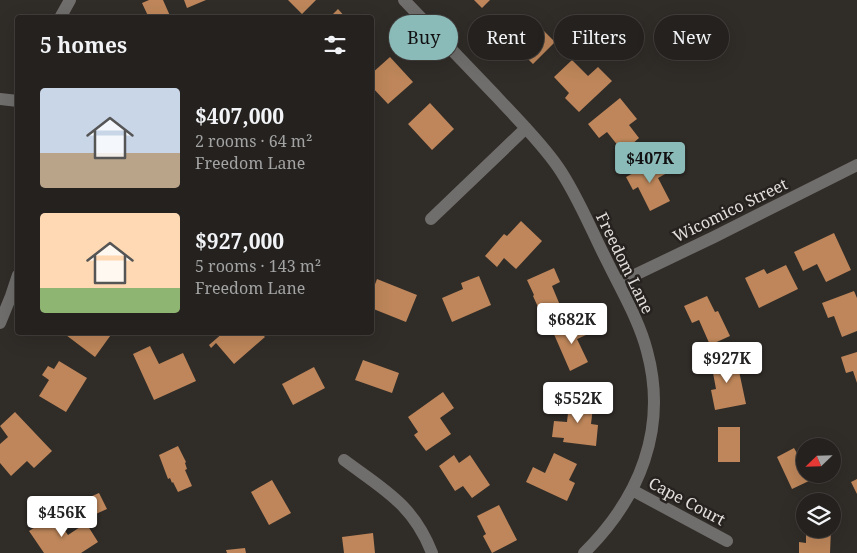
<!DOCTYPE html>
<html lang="en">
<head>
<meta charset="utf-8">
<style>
	:root { --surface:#24211e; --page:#2c2927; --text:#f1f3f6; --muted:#a3a3a4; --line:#413e3c; --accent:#8bbbb9 }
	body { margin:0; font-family:"Noto Serif",serif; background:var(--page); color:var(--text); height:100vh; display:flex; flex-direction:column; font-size:19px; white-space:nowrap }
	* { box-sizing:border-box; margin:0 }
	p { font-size:16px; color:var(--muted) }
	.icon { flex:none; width:28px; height:28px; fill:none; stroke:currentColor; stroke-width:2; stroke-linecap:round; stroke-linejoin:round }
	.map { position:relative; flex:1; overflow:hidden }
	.drawer { position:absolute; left:15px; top:15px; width:359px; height:320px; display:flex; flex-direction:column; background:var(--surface); border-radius:5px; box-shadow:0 5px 20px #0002,0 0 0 1px var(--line) }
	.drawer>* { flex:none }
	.top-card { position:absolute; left:389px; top:15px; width:392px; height:45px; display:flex; gap:10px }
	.needle { width:32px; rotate:247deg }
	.tools { position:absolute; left:796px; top:438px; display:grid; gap:10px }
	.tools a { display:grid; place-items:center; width:45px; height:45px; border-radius:50%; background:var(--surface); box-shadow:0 5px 20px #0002,0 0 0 1px var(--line); font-size:25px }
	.price { position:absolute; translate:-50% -42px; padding:0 11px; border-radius:5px; background:#fff; color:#222; font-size:16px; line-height:32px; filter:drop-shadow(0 1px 2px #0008) }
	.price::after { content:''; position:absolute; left:50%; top:30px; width:15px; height:11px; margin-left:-8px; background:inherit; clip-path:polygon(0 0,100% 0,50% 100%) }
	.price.selected { background:var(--accent); color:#111 }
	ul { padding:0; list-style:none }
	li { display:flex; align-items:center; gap:15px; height:125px; padding:0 25px }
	li span { display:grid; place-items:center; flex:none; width:140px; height:100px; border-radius:5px; color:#555 }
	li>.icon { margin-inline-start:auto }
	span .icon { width:60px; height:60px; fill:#fffc; stroke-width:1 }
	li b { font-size:21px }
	h2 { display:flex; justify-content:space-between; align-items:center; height:60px; padding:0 25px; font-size:21px }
	.pill { padding:0 18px; border-radius:22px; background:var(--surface); box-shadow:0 5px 20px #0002,0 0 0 1px var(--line); font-size:18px; line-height:45px }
	.pill.selected { background:var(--accent); color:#111 }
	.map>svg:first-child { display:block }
	.building { fill:#be865a }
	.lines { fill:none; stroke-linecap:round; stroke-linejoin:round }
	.minor { stroke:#706e6c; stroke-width:12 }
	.labels { text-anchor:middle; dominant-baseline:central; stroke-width:5; stroke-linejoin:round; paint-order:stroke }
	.street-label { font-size:16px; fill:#e2dfdd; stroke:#26221f }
</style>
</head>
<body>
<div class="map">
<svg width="857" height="553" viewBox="0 0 857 553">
	<rect width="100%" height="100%" fill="#302c28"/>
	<path class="building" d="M149 0H163L171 18H149L142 3Z
		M184 0H206L187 8Z
		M288 0H316L302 14Z
		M474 0H490L482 8Z
		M338 9 346 18H329Z
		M513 18 519 24 521 22 534 36 541 28 555 42 533 64 518 49 523 44 511 32 513 31 507 25Z
		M390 57 413 82 388 104 371 86V74Z
		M572 60 588 76 598 67 612 81 579 112 565 98 569 93 554 77Z
		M620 98 637 119 629 125 639 138 623 152 607 132 599 138 588 124Z
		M430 103 454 129 432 150 408 124Z
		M659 159 667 173 658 178 670 201 650 211 638 187 633 190 626 177Z
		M521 221 542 241 516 269 504 258 497 267 485 256 504 234 507 236Z
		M834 233 851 270 826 282 817 264 803 271 794 252Z
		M786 265 798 289 759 308 745 278 764 269 767 274Z
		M554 268 560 282 552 286 562 310 543 318 533 296 534 295 527 280Z
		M479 276 491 305 452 322 442 298 463 289 461 283Z
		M377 279 417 295 406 322 371 308V295Z
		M854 291 857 298V331L842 337 834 316 828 318 822 303Z
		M707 296 715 312 718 311 730 336 710 345 699 320 692 323 684 306Z
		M579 320 586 335 577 339 588 362 570 371 553 332Z
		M62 332H113L95 357Z
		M224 332H260L265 337 234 364 216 343 211 348 209 345Z
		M150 346 159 364 183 353 196 381 154 400 133 354Z
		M857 352V383L853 371 846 373 841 357Z
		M736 357 746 404 715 410 711 390 716 389 711 362Z
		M363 360 399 373 392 393 355 380Z
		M59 361 87 378 66 412 39 396 49 380 42 375 48 366 54 369Z
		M314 367 325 388 293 405 282 384Z
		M443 392 454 408 440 418 451 434 426 451 414 435 418 432 408 417Z
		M574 397 594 399 591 424 598 425 596 446 563 442 564 438 552 437 554 421 567 422 569 404H573Z
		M15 412 52 451 34 468 27 461 11 476 0 463V444L8 437 0 426Z
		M718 427H740V462H718Z
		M178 446 186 462 185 463 187 469 185 470 192 486 178 492 173 482 172 483 170 478 168 479 159 455Z
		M794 448 805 467V474H808L811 480 792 489 777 457Z
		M554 453 577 464 569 480 575 483 567 501 526 482 533 467 545 473Z
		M454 455 459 463 470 455 490 485 472 498 463 486 455 491 439 466Z
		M857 479V494L851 482Z
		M272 480 291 513 269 525 251 492Z
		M99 493 107 509 89 517 81 501Z
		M499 505 517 540 492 553 483 536 486 534 477 516Z
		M54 515 68 535 86 523 98 542 81 553H44L29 531Z
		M806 529H831L830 553H799V542L806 543Z
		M373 533 375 553H344L342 537Z
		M245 548 246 553H227L226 550Z"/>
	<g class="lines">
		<path class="minor" d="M404 0C435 32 465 64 496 96 517 119 540 141 558 167 578 196 591 230 607 261 621 290 639 320 647 351 668 428 640 498 584 553
			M60 18 70 0
			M0 99 18 101
			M431 219 526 128
			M618 283 714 237 857 165
			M0 323 11 296 18 275
			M344 460C383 489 413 504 432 553
			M632 490 727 541"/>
	</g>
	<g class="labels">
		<g class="street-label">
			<text transform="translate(730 210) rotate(-26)">Wicomico Street</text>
			<text transform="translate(625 263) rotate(64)">Freedom Lane</text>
			<text transform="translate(687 501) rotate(28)">Cape Court</text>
		</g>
	</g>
</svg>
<div class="tools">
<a><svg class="needle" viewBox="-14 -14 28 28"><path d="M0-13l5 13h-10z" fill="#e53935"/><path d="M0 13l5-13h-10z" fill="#a3a3a4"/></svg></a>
<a><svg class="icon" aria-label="layers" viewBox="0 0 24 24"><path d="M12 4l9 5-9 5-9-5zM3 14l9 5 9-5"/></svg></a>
</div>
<b class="price selected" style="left:650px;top:184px">$407K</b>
<b class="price" style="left:572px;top:345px">$682K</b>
<b class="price" style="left:727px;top:384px">$927K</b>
<b class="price" style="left:578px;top:424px">$552K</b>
<b class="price" style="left:62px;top:538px">$456K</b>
<div class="top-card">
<a class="pill selected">Buy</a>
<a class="pill">Rent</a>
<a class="pill">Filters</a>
<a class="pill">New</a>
</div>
<section class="drawer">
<h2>5 homes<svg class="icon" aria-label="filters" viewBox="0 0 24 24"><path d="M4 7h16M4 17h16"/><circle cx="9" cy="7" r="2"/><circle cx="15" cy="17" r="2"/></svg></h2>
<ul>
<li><span style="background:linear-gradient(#c9d6e8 65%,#b9a48a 0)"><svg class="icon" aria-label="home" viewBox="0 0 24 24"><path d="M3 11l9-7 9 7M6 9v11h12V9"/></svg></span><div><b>$407,000</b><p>2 rooms · 64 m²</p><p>Freedom Lane</p></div></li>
<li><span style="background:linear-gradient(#ffd9b3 75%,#8fb573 0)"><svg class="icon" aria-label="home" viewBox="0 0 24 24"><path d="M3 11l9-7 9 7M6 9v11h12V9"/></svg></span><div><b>$927,000</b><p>5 rooms · 143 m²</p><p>Freedom Lane</p></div></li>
</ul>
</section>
</div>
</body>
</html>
